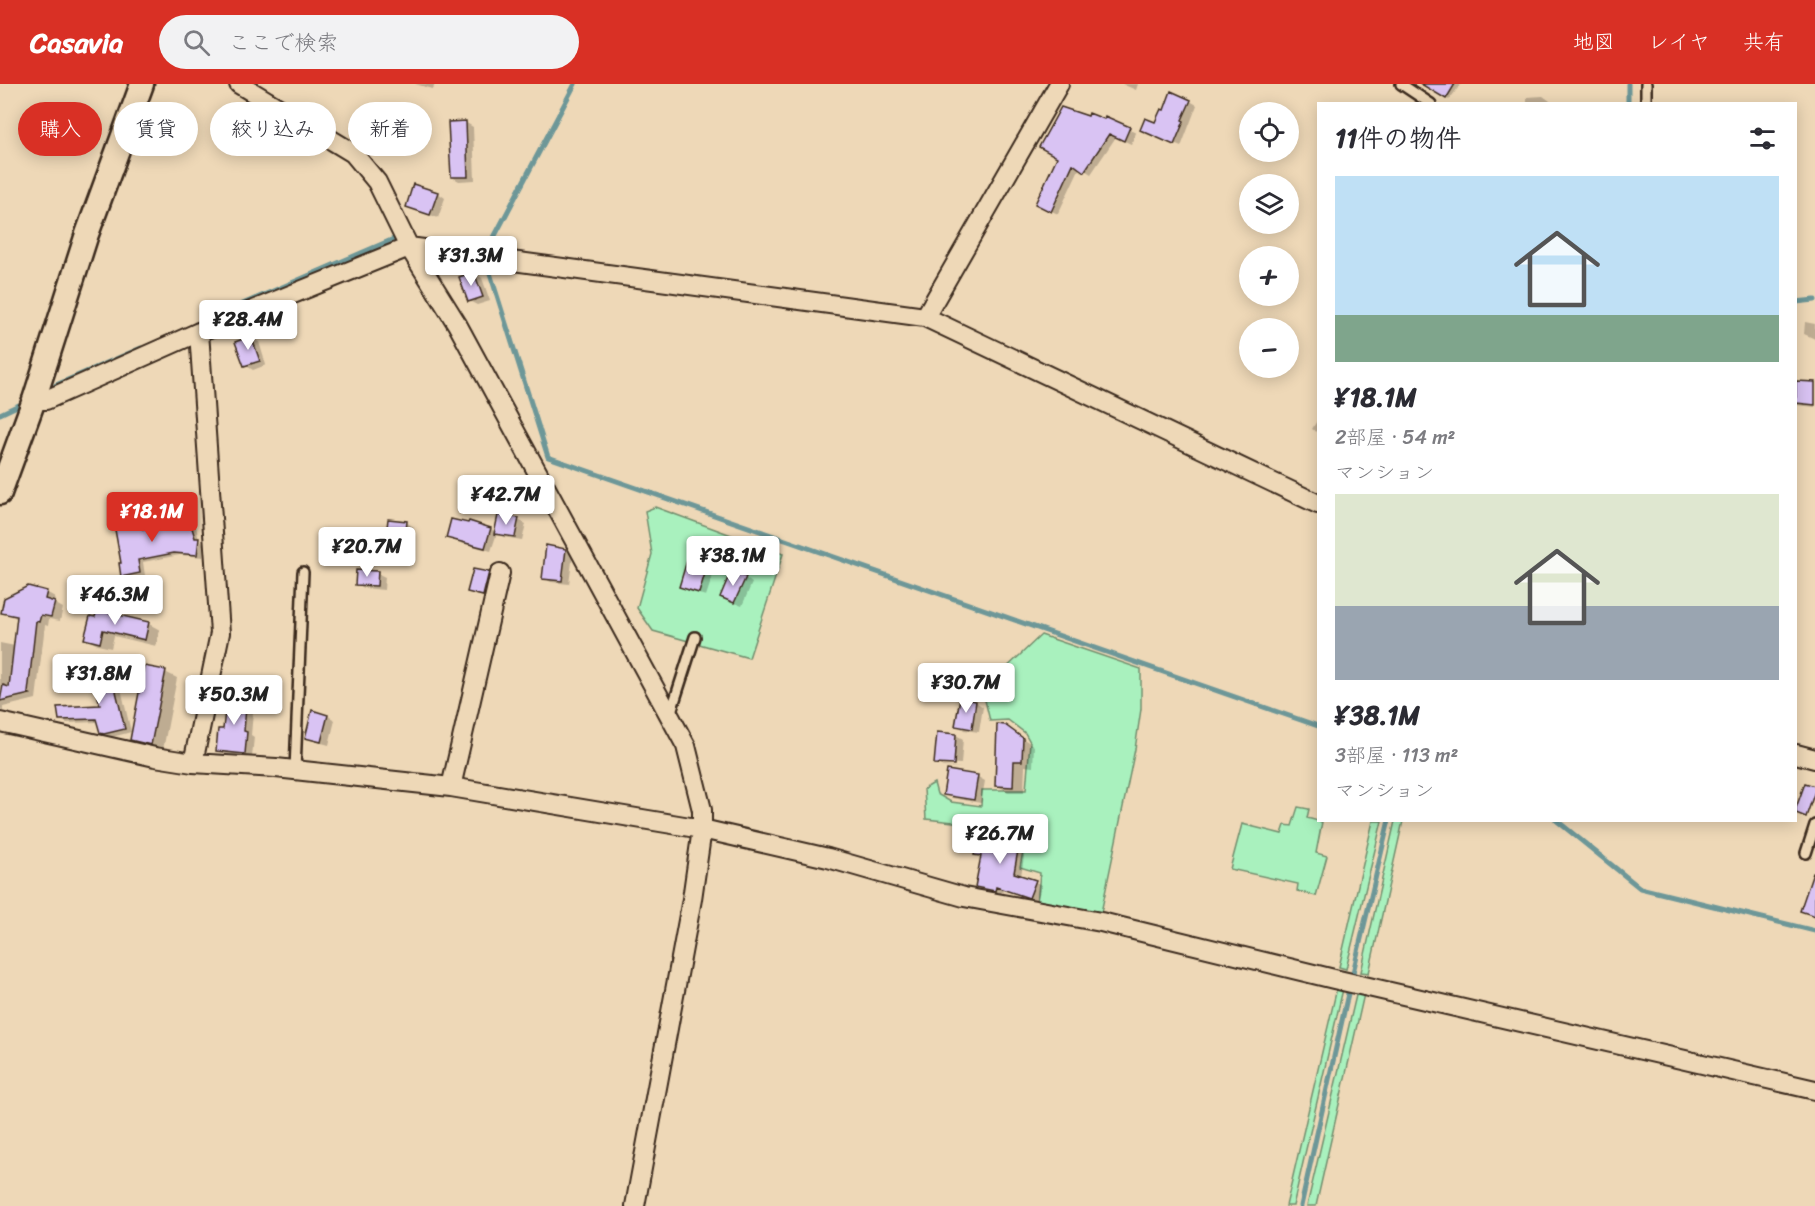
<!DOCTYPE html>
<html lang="ja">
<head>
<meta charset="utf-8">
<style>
	:root { --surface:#fff; --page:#f2f2f3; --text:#2b2b33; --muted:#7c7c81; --accent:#d93025 }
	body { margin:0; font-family:Sriracha,"Klee One",sans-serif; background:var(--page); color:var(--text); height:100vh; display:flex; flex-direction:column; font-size:22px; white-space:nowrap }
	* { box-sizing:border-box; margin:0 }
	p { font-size:20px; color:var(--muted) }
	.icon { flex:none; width:33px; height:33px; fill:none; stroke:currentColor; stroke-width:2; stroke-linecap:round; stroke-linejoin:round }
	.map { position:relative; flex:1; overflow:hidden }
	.panel { position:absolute; left:1317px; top:18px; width:480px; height:720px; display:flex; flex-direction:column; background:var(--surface); border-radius:0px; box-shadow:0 3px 15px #0003 }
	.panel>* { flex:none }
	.guide { position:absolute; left:18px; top:18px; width:570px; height:54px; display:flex; gap:12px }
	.fabs { position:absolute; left:1239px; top:18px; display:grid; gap:12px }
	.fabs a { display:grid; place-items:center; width:60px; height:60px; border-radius:50%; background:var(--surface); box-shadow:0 3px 15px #0003; font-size:30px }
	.price { position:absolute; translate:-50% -51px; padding:0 14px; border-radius:6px; background:#fff; color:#222; font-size:20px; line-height:39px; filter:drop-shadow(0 2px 3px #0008) }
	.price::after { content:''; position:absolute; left:50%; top:36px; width:18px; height:14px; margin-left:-9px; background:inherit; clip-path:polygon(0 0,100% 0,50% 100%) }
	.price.current { background:var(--accent); color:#fff }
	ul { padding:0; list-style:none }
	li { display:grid; align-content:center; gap:12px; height:318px; padding:0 18px }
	li span { display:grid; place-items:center; height:186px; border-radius:0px; color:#555 }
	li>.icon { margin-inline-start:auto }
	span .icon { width:108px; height:108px; fill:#fffc; stroke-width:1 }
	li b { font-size:26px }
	h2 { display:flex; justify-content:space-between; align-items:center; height:72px; padding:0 18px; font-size:26px }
	.pill { padding:0 21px; border-radius:27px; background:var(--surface); box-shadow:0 3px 15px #0003; font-size:21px; line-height:54px }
	.pill.current { background:var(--accent); color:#fff }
	header { display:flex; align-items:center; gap:36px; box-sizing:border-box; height:84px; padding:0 30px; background:var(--accent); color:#fff }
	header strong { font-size:28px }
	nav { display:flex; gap:33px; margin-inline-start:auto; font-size:21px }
	.search { width:420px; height:54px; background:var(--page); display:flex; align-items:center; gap:15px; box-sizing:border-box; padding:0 21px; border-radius:33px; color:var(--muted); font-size:22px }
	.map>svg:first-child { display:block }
	.green { fill:#a9f1be; stroke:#728e6e; stroke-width:1.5 }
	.shadow { fill:#0003 }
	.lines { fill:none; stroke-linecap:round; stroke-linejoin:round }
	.stream { stroke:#6d9798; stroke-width:5 }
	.building { fill:#d9c3f3; stroke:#3b2a1e; stroke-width:1.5 }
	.service-casing { stroke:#3b2a1e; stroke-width:14 }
	.minor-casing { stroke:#3b2a1e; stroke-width:22 }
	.tertiary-casing { stroke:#3b2a1e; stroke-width:27 }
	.service { stroke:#eed8b7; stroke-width:9 }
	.minor { stroke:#eed8b7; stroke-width:18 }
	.tertiary { stroke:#eed8b7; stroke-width:22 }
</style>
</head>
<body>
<header>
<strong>Casavia</strong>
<div class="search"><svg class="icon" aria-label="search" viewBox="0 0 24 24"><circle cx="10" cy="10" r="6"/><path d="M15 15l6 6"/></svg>ここで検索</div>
<nav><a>地図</a><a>レイヤ</a><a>共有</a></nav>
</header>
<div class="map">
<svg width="1815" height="1122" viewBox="0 0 1815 1122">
	<rect width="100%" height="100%" fill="#eed8b7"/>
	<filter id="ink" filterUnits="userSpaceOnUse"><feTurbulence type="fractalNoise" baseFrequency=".0167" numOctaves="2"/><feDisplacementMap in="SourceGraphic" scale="12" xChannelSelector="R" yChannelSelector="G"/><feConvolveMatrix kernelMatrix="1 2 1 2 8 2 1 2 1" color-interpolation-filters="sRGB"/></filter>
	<g filter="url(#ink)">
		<path class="green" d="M655 423 783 470 749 574 653 547 637 524 652 470 645 427Z
			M1041 551 1141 585V625L1135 665 1101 829 1037 819 1040 789 1020 783 1027 746 926 735 924 705 934 699 937 710 951 718 981 722 982 706H1026L1030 658 1025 649 1008 636 990 637 985 616 1000 590Z
			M1298 723 1309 725 1307 734 1322 738 1316 769 1327 772 1316 812 1297 807 1298 800 1230 785 1242 740 1282 750 1285 741 1292 742Z
			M1373 737H1382L1346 885 1339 883Z
			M1395 737H1403L1369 889 1361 888Z
			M1337 904 1343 905 1293 1122H1286Z
			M1357 907 1364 910 1316 1122H1307Z"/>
		<path class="shadow" d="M415 0H435L433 5Z
			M1122 0H1138L1136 6Z
			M1434 0H1461L1449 16 1431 5Z
			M1543 12 1550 17V20H1527V13Z
			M1190 17 1197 21 1181 63 1148 49 1156 40Z
			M1106 34 1136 49 1131 60 1116 53 1091 90 1080 83 1058 130 1037 120Z
			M465 38 473 43 475 96 459 97 452 93Z
			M438 109 445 114 438 134 408 122Z
			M474 189 482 194 490 217 477 221 469 217Z
			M1805 238 1815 240V255L1804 250Z
			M251 254 259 258 266 281 253 286 245 281Z
			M1796 298 1815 300V323L1796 321Z
			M1318 335V349L1312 345Z
			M140 436 146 439 147 447 190 439 196 442 199 457 204 459 203 473 180 471 143 478 145 492 128 495 122 492Z
			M518 436 526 440 522 456 503 453 497 449 491 467 454 457 448 453 491 445 496 448Z
			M389 437 407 439 414 443 411 473 393 471 386 467Z
			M566 466 573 470 569 500 551 498 544 494Z
			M708 477 716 482 706 512 688 507 681 502Z
			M377 489 385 493 384 506 364 504 357 500Z
			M488 490 495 494 491 515 476 511 469 507Z
			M745 494 752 499 742 522 729 517Z
			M46 508 55 513 54 519 63 524 60 537 49 535 48 542 45 541 36 615 3 623V627L0 626V559L15 562 18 535 3 528Z
			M98 527 149 540 160 546 156 562 114 552 111 564 98 561 86 555 96 535Z
			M110 583 117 587 131 648 112 653 101 648 99 638 67 639 60 636 102 622Z
			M165 588 177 594 163 666 143 662 132 655Z
			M247 613 254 617 251 651 254 653 252 673 225 670 218 666 224 647Z
			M961 616 976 618 983 623 979 648 964 646 957 641Z
			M313 628 328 632 335 636 329 661 314 657 306 653Z
			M1005 642 1034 662 1033 683 1025 682 1024 708H1008L997 701Z
			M956 651 963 655 961 680 942 679V682L961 684 943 683 936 679Z
			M948 688 978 693 985 697 981 719 952 714 944 710Z
			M1019 756 1026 760 1021 792 1042 801 1037 816 1003 806 1002 810 983 807 976 803 982 774 976 770Z"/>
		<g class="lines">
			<path class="stream" d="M575 0 490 161V189L548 373 1318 642
				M1628 0V20
				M1796 218 1815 216
				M215 232 396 154
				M56 301 141 264
				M0 330 19 321
				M1556 736 1640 804 1815 847
				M1301 1122 1347 914 1389 736"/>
		</g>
		<path class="building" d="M1421 0H1455L1446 15Z
			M1171 7 1191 16 1182 36 1184 37 1174 61 1140 46 1145 34 1155 38 1161 25 1164 26Z
			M1061 23 1088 32 1089 29 1104 35 1105 32 1130 43 1124 57 1109 50 1084 88 1073 80 1051 128 1035 120 1057 73 1039 63Z
			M466 37 468 93H451L448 38Z
			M413 100 438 108 430 131 406 123Z
			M474 188 483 213 468 218 459 193Z
			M251 252 260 277 244 282 235 258Z
			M1796 297 1815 298V321L1796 319Z
			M498 431 519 434 515 453 494 450Z
			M140 435 143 446 190 437 195 454H199L197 471 174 469 138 476 140 489 121 493 119 479H121L114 440Z
			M388 435 407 437 404 470 384 468Z
			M451 435 468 439 469 437 491 444 485 464 446 454Z
			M546 461 566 465 562 497 542 495Z
			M689 470 709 476 699 509 679 503Z
			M473 485 489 488 483 512 467 508Z
			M356 486 378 487 377 502 355 501Z
			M731 487 746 493 734 519 720 513Z
			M28 502 47 507 45 515 55 518 51 533 41 531 39 538 36 537 28 609 30 610 0 617 3 601 9 603 17 532 1 529 4 514Z
			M97 526 149 538 145 556 103 546 100 559 84 555 90 532 95 533Z
			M110 582 125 645 104 650 100 649 96 635 59 636 57 623 100 621 91 586Z
			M144 582 166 586 151 661 130 656Z
			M227 609 247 611 244 647 247 648 245 670 216 667 218 645H223Z
			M960 614 976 617 972 645 955 642Z
			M312 626 328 631 321 658 305 654Z
			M997 640 1005 641 1023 654 1022 677H1014L1013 703 995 702Z
			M937 648 956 650 954 681 934 680Z
			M947 686 978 691 974 716 943 711Z
			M1805 699 1815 702V707L1806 733 1796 729V724Z
			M979 747 1020 755 1014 789 1036 796 1029 814 996 803 995 807 975 803 981 772 974 771Z
			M1813 789H1815V832L1800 827Z"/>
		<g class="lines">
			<defs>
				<path id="service" d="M1401 0 1431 20
					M1646 20V0
					M670 631 695 553
					M295 686 303 488
					M1806 769 1815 741"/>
				<path id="minor" d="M239 0 353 69 377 98 409 163 457 240 686 662 702 726V745L692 815 635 1122
					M925 233 1059 0
					M34 316H46L199 248 409 163 925 233 1318 420
					M0 638 155 673 193 679 276 684 451 703 702 745 828 774 964 813 1101 838 1334 895 1815 1006
					M1796 670 1815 675
					M193 679 220 549 199 248
					M451 703 500 489"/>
				<path id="tertiary" d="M0 409 34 316 87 150 142 0"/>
			</defs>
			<use href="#service" class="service-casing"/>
			<use href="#minor" class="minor-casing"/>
			<use href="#tertiary" class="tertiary-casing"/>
			<use href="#service" class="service"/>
			<use href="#minor" class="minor"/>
			<use href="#tertiary" class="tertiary"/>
		</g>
	</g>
</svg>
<div class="fabs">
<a><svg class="icon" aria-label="locate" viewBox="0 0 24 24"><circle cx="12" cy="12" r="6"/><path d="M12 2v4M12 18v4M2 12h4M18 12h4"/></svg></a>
<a><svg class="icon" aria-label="layers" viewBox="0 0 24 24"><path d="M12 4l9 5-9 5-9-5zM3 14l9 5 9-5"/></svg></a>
<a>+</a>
<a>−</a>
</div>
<b class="price" style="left:471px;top:203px">¥31.3M</b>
<b class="price" style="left:248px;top:267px">¥28.4M</b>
<b class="price" style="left:506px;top:442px">¥42.7M</b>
<b class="price current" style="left:152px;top:459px">¥18.1M</b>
<b class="price" style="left:367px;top:494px">¥20.7M</b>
<b class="price" style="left:733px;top:503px">¥38.1M</b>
<b class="price" style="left:115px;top:542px">¥46.3M</b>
<b class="price" style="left:99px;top:621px">¥31.8M</b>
<b class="price" style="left:966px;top:630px">¥30.7M</b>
<b class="price" style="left:234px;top:642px">¥50.3M</b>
<b class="price" style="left:1000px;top:781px">¥26.7M</b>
<div class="guide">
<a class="pill current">購入</a>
<a class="pill">賃貸</a>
<a class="pill">絞り込み</a>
<a class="pill">新着</a>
</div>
<section class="panel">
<h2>11件の物件<svg class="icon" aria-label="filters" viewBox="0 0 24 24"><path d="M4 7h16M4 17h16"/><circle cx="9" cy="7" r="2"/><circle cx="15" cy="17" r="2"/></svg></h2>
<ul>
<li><span style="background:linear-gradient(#bfe0f5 75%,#7fa58c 0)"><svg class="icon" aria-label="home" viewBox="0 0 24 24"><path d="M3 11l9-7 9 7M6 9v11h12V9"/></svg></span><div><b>¥18.1M</b><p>2部屋 · 54 m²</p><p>マンション</p></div></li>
<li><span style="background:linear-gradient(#dfe7d0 60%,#9aa5b1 0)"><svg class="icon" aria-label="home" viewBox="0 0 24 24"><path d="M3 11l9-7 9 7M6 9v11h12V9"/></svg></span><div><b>¥38.1M</b><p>3部屋 · 113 m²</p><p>マンション</p></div></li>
</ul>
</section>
</div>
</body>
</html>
